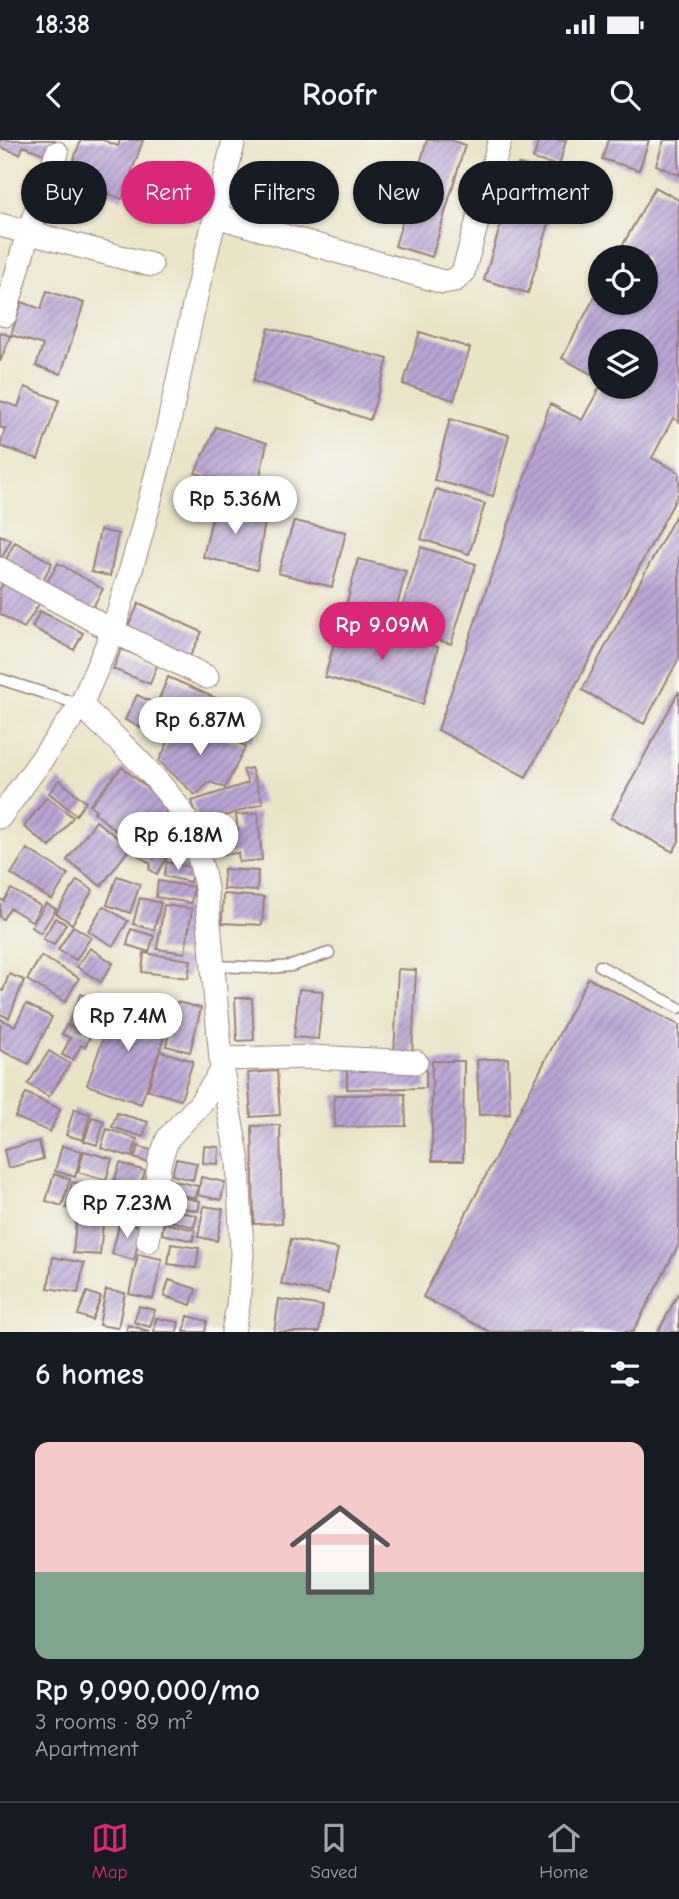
<!DOCTYPE html>
<html lang="en">
<head>
<meta charset="utf-8">
<style>
	:root { --surface:#171b24; --page:#20242c; --text:#f1f3f6; --muted:#9ea1a6; --line:#363941; --accent:#db2777 }
	body { margin:0; font-family:"Comic Neue",sans-serif; background:var(--page); color:var(--text); height:100vh; display:flex; flex-direction:column; font-size:26px; white-space:nowrap }
	* { box-sizing:border-box; margin:0 }
	p { font-size:23px; color:var(--muted) }
	.icon { flex:none; width:38px; height:38px; fill:none; stroke:currentColor; stroke-width:2; stroke-linecap:round; stroke-linejoin:round }
	.map { position:relative; height:1192px; overflow:hidden }
	.panel { display:flex; flex-direction:column; background:var(--surface); flex:1 }
	.panel>* { flex:none }
	.banner { position:absolute; left:21px; top:21px; width:637px; height:63px; display:flex; gap:14px }
	.controls { position:absolute; left:588px; top:105px; display:grid; gap:14px }
	.controls a { display:grid; place-items:center; width:70px; height:70px; border-radius:50%; background:var(--surface); box-shadow:0 2px 5px #0004; font-size:35px }
	.price { position:absolute; translate:-50% -60px; padding:0 16px; border-radius:24px; background:#fff; color:#222; font-size:23px; line-height:46px; filter:drop-shadow(0 2px 4px #0008) }
	.price::after { content:''; position:absolute; left:50%; top:42px; width:21px; height:16px; margin-left:-10px; background:inherit; clip-path:polygon(0 0,100% 0,50% 100%) }
	.price.selected { background:var(--accent); color:#fff }
	ul { padding:0; list-style:none }
	li { display:grid; align-content:center; gap:14px; height:371px; padding:0 35px }
	li+li { border-top:2px solid var(--line) }
	li span { display:grid; place-items:center; height:217px; border-radius:14px; color:#555 }
	li>.icon { margin-inline-start:auto }
	span .icon { width:126px; height:126px; fill:#fffc; stroke-width:1 }
	li b { font-size:30px }
	h2 { display:flex; justify-content:space-between; align-items:center; height:84px; padding:0 35px; font-size:30px }
	.pill { padding:0 24px; border-radius:32px; background:var(--surface); box-shadow:0 2px 5px #0004; font-size:24px; line-height:63px }
	.pill.selected { background:var(--accent); color:#fff }
	.status { display:flex; justify-content:space-between; align-items:center; height:49px; padding:0 35px; background:var(--surface); direction:ltr }
	.status svg { height:19px; fill:currentColor }
	header { display:flex; justify-content:space-between; align-items:center; height:91px; padding:0 35px; background:var(--surface); font-size:32px; font-weight:700 }
	.tabs { display:flex; justify-content:space-around; align-items:center; height:98px; border-top:2px solid var(--line); background:var(--surface); font-size:19px; color:var(--muted) }
	.tabs a { display:grid; justify-items:center; gap:4px }
	.tabs .selected { color:var(--accent) }
	.map>svg:first-child { display:block }
	.building { fill:url(#building-hatch) }
	.lines { fill:none; stroke-linecap:round; stroke-linejoin:round }
	.lane-casing { stroke:#9a8279; stroke-width:13 }
	.street-casing { stroke:#9a8279; stroke-width:25 }
	.lane { stroke:#fff; stroke-width:10 }
	.street { stroke:#fff; stroke-width:23 }
</style>
</head>
<body>
<div class="status"><b>18:38</b><svg viewBox="0 0 49 12"><path d="M0 12V9h3v3zM5 12V6h3v6zM10 12V3h3v9zM15 12V0h3v12zM26 1h20v11H26zM47 4h2v5h-2z"/></svg></div>
<header><svg class="icon" aria-label="back" viewBox="0 0 24 24"><path d="M15 5l-7 7 7 7"/></svg>Roofr<svg class="icon" aria-label="search" viewBox="0 0 24 24"><circle cx="10" cy="10" r="6"/><path d="M15 15l6 6"/></svg></header>
<div class="map">
<svg width="679" height="1192" viewBox="0 0 679 1192">
	<defs>
		<pattern id="building-hatch" width="6" height="6" patternUnits="userSpaceOnUse" patternTransform="scale(1.75)"><rect width="6" height="6" fill="#b9a5d5"/><path d="M-1 1l2-2M0 6l6-6M5 7l2-2" fill="none" stroke="#9886ad"/></pattern>
	</defs>
	<rect width="100%" height="100%" fill="#f6f6f2"/>
	<filter id="ink" filterUnits="userSpaceOnUse"><feTurbulence type="fractalNoise" baseFrequency=".0143" numOctaves="2"/><feDisplacementMap in="SourceGraphic" scale="14" xChannelSelector="R" yChannelSelector="G"/><feConvolveMatrix kernelMatrix="1 2 1 2 8 2 1 2 1" color-interpolation-filters="sRGB"/></filter>
	<filter id="wash" filterUnits="userSpaceOnUse"><feTurbulence type="fractalNoise" baseFrequency=".00686" numOctaves="4" result="noise"/><feDisplacementMap in="SourceGraphic" scale="28" xChannelSelector="R" yChannelSelector="G"/><feGaussianBlur stdDeviation="1.57" result="paint"/><feColorMatrix in="noise" values="0 0 0 0 0 0 0 0 0 0 0 0 0 0 0 0 0 1.4 0 .05"/><feComposite in="paint" operator="in"/></filter>
	<g filter="url(#wash)">
		<rect width="100%" height="100%" fill="#eae4c7"/>
		<g id="blocks">
			<path class="building" d="M0 0H55L49 16 23 6 20 14 0 7Z
				M81 0H103L118 6 120 0H143L122 59 91 47 95 36 71 27Z
				M427 0H450L465 5 432 117 395 106Z
				M539 0H566L559 26 533 19Z
				M608 0H649L639 30 602 19Z
				M664 0H679V35L656 25Z
				M519 24 563 37 528 153 484 140Z
				M655 47 679 60V282L673 278 652 318 679 332V353L526 637 438 590 550 264 582 280 600 247H646V201H600V239L562 218 600 147V163H646V117H616Z
				M47 151 84 163 61 234 36 226 43 205 11 195 22 162 41 169Z
				M269 188 388 219 370 280 253 241Z
				M0 192 10 196 0 222Z
				M420 192 470 208 454 260 403 244Z
				M25 247 59 260 38 319 0 306 5 289 0 287V261L18 267Z
				M450 279 509 295 493 356 434 340Z
				M216 287 267 303 257 349 195 333Z
				M436 349 485 364 469 414 421 399Z
				M216 361 266 375 257 430 203 417Z
				M679 369V518L644 584 582 550Z
				M294 381 346 392 332 447 278 433Z
				M100 390 118 394 110 436 91 432Z
				M0 395 11 400 0 421Z
				M15 402 52 423 39 447 2 427Z
				M421 407 476 424 451 504 396 487Z
				M358 419 406 431 392 486 344 474Z
				M58 423 103 449 89 474 43 449Z
				M4 442 39 464 24 488 0 474V449Z
				M139 463 202 492 188 520 126 490Z
				M40 471 83 493 74 510 32 487Z
				M340 481 438 507 423 564 325 537Z
				M121 509 158 523 150 544 113 529Z
				M168 537 227 563 216 587 158 561Z
				M679 551V701L673 712 611 678Z
				M137 555 175 573 163 598 125 580Z
				M231 565 260 575 251 601 222 591Z
				M179 579 246 606 225 648 210 642 195 655 159 621Z
				M122 627 170 667 135 708 94 672 96 670 90 665Z
				M251 628 263 663 200 685 192 661 248 643 243 630Z
				M59 640 86 662 76 675 49 653Z
				M47 657 73 677 50 707 24 687Z
				M258 673 262 720 239 722 238 713 215 715 213 697 219 696V693L238 691 236 675Z
				M96 681 130 708 101 746 67 720Z
				M151 694 173 708 157 734 149 729 151 724 138 715Z
				M27 709 68 734 52 760 11 734Z
				M167 722 193 728 190 742 164 736Z
				M224 729 258 731 257 751 223 749Z
				M117 736 140 744 130 773 107 765Z
				M77 740 93 750 72 784 56 773Z
				M158 741 194 747 191 763 156 757Z
				M11 749 41 766 32 781 10 768 3 779 0 777V759L4 761Z
				M223 754 264 757 262 785 222 783Z
				M140 758 161 763 154 790 133 784Z
				M46 763 56 769 41 793 31 787Z
				M164 765 192 769 185 813 157 809Z
				M103 766 128 781 113 806 88 791Z
				M55 778 66 784 54 805 43 799Z
				M73 786 91 797 76 820 58 810Z
				M131 789 154 796 149 812 127 805Z
				M90 808 113 823 101 842 77 827Z
				M144 813 191 820 188 838 142 832Z
				M41 816 79 838 65 862 27 840Z
				M398 829 416 830 412 916H394Z
				M9 834 24 840 9 878 0 874V850L3 851Z
				M588 838 679 885V1104L633 1192H490L423 1157Z
				M299 849 323 851 318 899 294 897Z
				M81 854 96 861 83 891 68 884Z
				M235 858H252L254 900 237 901Z
				M116 861 167 879 160 897 164 898 141 964 87 945Z
				M177 862 201 868 190 912 166 906Z
				M26 864 52 877 29 924 0 910V879L15 886Z
				M66 885 90 897 85 907 81 905 73 920 62 915 70 898 62 894Z
				M49 911 70 924 49 957 28 944Z
				M160 911 193 921 181 960 148 950Z
				M508 918 510 974 479 975 477 920Z
				M432 921H464L463 1021H432Z
				M426 926V948L347 949V927Z
				M277 931 280 975 251 977 248 933Z
				M26 953 60 969 50 992 15 977Z
				M405 954 406 986 335 987 334 955Z
				M74 969 90 974 83 1000 66 995Z
				M117 973 148 982 143 997 112 987Z
				M92 977 104 981 97 1005 84 1001Z
				M280 985 282 1083 254 1084 252 986Z
				M107 989 137 999 132 1017 101 1008Z
				M39 1001 43 1019 8 1028 4 1010Z
				M62 1006 82 1011 75 1037 55 1031Z
				M138 1006 153 1011 149 1023 134 1018Z
				M204 1006 219 1007 218 1024 203 1023Z
				M84 1011 112 1019 106 1040 78 1032Z
				M176 1019 197 1023 193 1040 172 1035Z
				M120 1023 145 1031 137 1056 112 1048Z
				M54 1034 70 1039 62 1066 46 1061Z
				M201 1037 225 1042 221 1060 198 1055Z
				M170 1040 198 1046 196 1058 168 1052Z
				M72 1042 103 1049 97 1075 66 1068Z
				M118 1054 144 1059 140 1081 114 1077Z
				M167 1054 200 1061 198 1071 165 1064Z
				M204 1066 223 1069 217 1101 198 1097Z
				M168 1068 197 1076 194 1087 165 1080Z
				M120 1081 142 1087 134 1120 112 1114Z
				M76 1082 103 1084 100 1115 73 1113Z
				M164 1083 195 1090 193 1101 162 1094Z
				M291 1099 338 1109 328 1154 281 1144Z
				M171 1104 199 1108 196 1128 168 1124Z
				M138 1114 162 1119 153 1159 129 1154Z
				M53 1117 84 1123 78 1153 48 1148Z
				M169 1140 196 1149 191 1165 164 1156Z
				M106 1150 125 1153 118 1188 99 1185Z
				M87 1152 101 1157 92 1180 78 1175Z
				M679 1152V1192H658Z
				M279 1159 323 1166 319 1192H274Z
				M139 1166 155 1170 150 1187 134 1182Z
				M188 1176 207 1181 205 1192H184Z
				M156 1178 179 1182 177 1192H154Z
				M128 1185 149 1191V1192H126Z"/>
		</g>
	</g>
	<g filter="url(#ink)">
		<use href="#blocks" fill-opacity="0" stroke="#9a8279" stroke-width="2"/>
		<g class="lines">
			<defs>
				<path id="lane" d="M0 539 81 565
					M212 826 268 828 291 826 329 813
					M600 826 679 868"/>
				<path id="street" d="M216 76 443 142 455 140 463 133 500 0
					M0 85 151 125
					M5 175 28 93 57 13
					M0 429 113 491 207 537
					M81 565C115 598 154 632 181 671 192 687 203 729 206 748L222 931 238 1021 242 1114 238 1166 233 1192
					M0 677 81 565 113 491 141 395 165 301 198 147 234 0
					M221 919 312 917 416 922
					M148 1101 160 1020 168 998 200 964 222 931"/>
			</defs>
			<use href="#lane" class="lane-casing"/>
			<use href="#street" class="street-casing"/>
			<use href="#lane" class="lane"/>
			<use href="#street" class="street"/>
		</g>
	</g>
</svg>
<div class="controls">
<a><svg class="icon" aria-label="locate" viewBox="0 0 24 24"><circle cx="12" cy="12" r="6"/><path d="M12 2v4M12 18v4M2 12h4M18 12h4"/></svg></a>
<a><svg class="icon" aria-label="layers" viewBox="0 0 24 24"><path d="M12 4l9 5-9 5-9-5zM3 14l9 5 9-5"/></svg></a>
</div>
<b class="price" style="left:235px;top:396px">Rp 5.36M</b>
<b class="price selected" style="left:382px;top:522px">Rp 9.09M</b>
<b class="price" style="left:200px;top:617px">Rp 6.87M</b>
<b class="price" style="left:178px;top:732px">Rp 6.18M</b>
<b class="price" style="left:128px;top:913px">Rp 7.4M</b>
<b class="price" style="left:127px;top:1100px">Rp 7.23M</b>
<div class="banner">
<a class="pill">Buy</a>
<a class="pill selected">Rent</a>
<a class="pill">Filters</a>
<a class="pill">New</a>
<a class="pill">Apartment</a>
</div>
</div>
<section class="panel">
<h2>6 homes<svg class="icon" aria-label="filters" viewBox="0 0 24 24"><path d="M4 7h16M4 17h16"/><circle cx="9" cy="7" r="2"/><circle cx="15" cy="17" r="2"/></svg></h2>
<ul>
<li><span style="background:linear-gradient(#f6c9c9 60%,#7fa58c 0)"><svg class="icon" aria-label="home" viewBox="0 0 24 24"><path d="M3 11l9-7 9 7M6 9v11h12V9"/></svg></span><div><b>Rp 9,090,000/mo</b><p>3 rooms · 89 m²</p><p>Apartment</p></div></li>
</ul>
</section>
<nav class="tabs">
<a class="selected"><svg class="icon" aria-label="map" viewBox="0 0 24 24"><path d="M3 6l6-2 6 2 6-2v14l-6 2-6-2-6 2zM9 4v14M15 6v14"/></svg>Map</a>
<a><svg class="icon" aria-label="saved" viewBox="0 0 24 24"><path d="M7 4h10v16l-5-4-5 4z"/></svg>Saved</a>
<a><svg class="icon" aria-label="home" viewBox="0 0 24 24"><path d="M3 11l9-7 9 7M6 9v11h12V9"/></svg>Home</a>
</nav>
</body>
</html>
